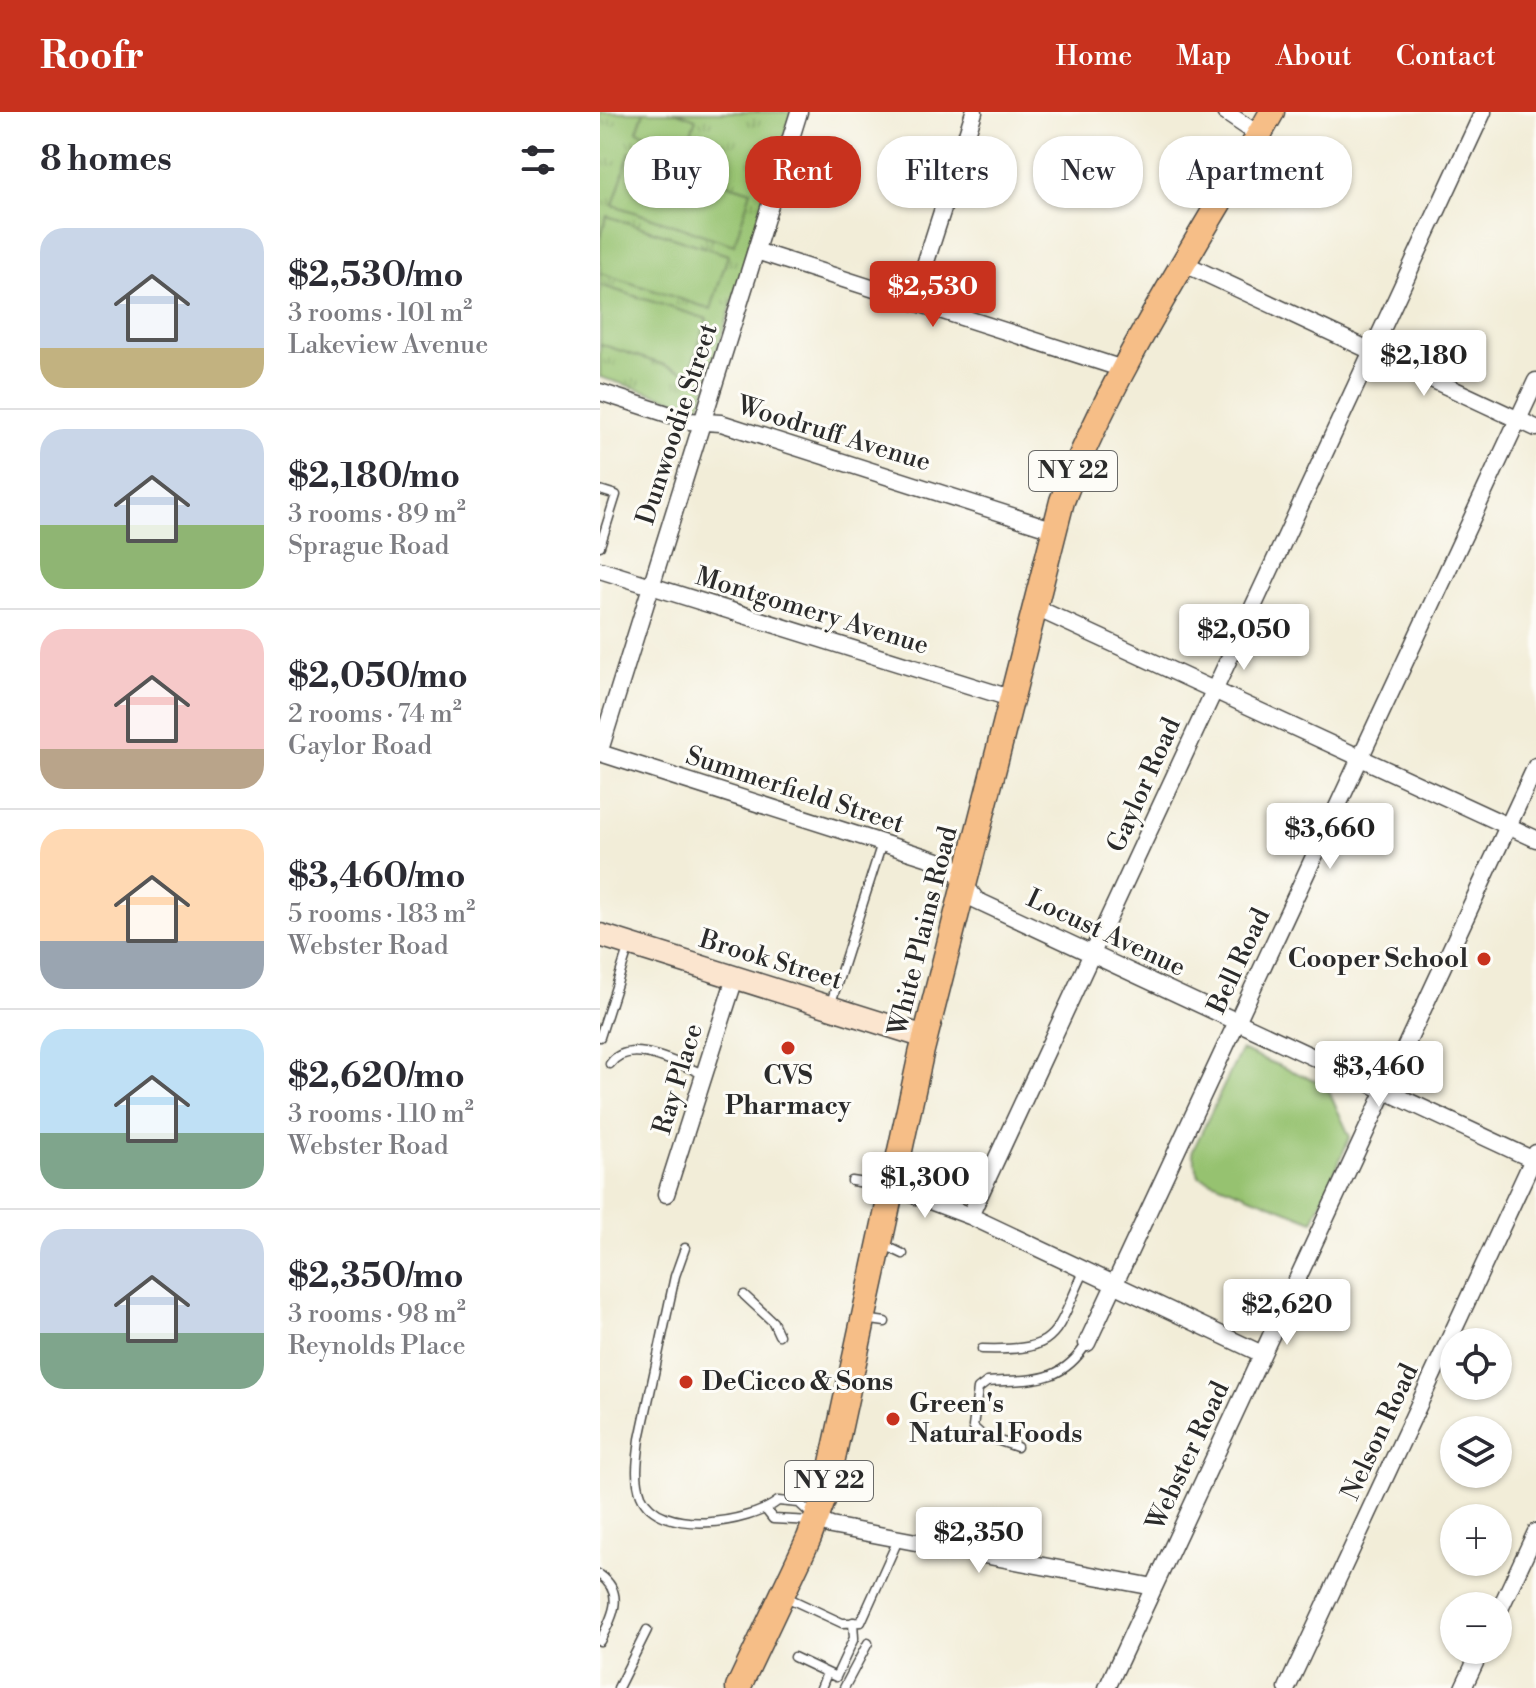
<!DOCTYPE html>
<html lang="en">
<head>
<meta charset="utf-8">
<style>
	:root { --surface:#fff; --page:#f2f2f3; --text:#2b2b33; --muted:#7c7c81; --line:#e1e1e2; --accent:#c8321e }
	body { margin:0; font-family:"Libre Bodoni",serif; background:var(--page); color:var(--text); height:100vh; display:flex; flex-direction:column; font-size:30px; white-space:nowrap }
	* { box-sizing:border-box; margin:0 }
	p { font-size:26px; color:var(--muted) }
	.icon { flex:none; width:44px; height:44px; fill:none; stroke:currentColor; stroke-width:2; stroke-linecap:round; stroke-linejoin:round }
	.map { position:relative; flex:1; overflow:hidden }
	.sheet { display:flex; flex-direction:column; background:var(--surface); width:600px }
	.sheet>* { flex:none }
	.top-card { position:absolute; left:24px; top:24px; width:760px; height:72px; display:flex; gap:16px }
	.tools { position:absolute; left:840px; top:1216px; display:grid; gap:16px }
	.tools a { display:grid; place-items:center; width:72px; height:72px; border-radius:50%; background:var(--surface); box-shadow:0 2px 6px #0004; font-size:40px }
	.price { position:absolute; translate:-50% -68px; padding:0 18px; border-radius:8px; background:#fff; color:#222; font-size:26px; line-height:52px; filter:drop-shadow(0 2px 4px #0008) }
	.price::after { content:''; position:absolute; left:50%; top:48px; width:24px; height:18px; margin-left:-12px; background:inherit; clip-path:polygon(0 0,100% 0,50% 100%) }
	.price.current { background:var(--accent); color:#fff }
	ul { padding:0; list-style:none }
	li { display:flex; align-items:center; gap:24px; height:200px; padding:0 40px }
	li+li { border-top:2px solid var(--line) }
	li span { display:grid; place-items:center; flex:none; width:224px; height:160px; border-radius:24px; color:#555 }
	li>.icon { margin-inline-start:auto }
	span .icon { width:96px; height:96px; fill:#fffc; stroke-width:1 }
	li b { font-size:34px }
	h2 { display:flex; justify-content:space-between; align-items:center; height:96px; padding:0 40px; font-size:34px }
	.chip { padding:0 28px; border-radius:32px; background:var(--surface); box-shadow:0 2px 6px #0004; font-size:28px; line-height:72px }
	.chip.current { background:var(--accent); color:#fff }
	header { display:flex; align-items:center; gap:48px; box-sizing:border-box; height:112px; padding:0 40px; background:var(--accent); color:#fff }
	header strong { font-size:38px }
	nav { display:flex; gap:44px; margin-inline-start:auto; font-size:28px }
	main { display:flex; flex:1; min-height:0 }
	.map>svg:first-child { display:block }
	.park { fill:url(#park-tufts); stroke:#60764e; stroke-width:2 }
	.garden { fill:#96c270; stroke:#60764e; stroke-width:2 }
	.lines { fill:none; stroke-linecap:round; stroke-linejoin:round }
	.lane-casing { stroke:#494845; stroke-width:11 }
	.street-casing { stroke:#494845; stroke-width:19 }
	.secondary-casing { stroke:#494845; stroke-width:25 }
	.primary-casing { stroke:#494845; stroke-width:27 }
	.lane { stroke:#fff; stroke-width:8 }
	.street { stroke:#fff; stroke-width:16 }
	.secondary { stroke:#fbe5cf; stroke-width:22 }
	.primary { stroke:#f6be87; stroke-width:24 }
	.poi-dot { fill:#c8321e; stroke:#fdfcf7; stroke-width:3 }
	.labels { text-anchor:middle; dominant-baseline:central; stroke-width:6; stroke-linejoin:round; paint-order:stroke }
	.shield { fill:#fdfcf7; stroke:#6a6a68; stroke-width:2 }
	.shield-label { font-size:24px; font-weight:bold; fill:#2b2b2b }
	.street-label { font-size:26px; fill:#2b2b2b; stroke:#fdfcf7 }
	.poi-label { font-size:26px; font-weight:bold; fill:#2b2b2b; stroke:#fdfcf7; text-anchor:start }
</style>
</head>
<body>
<header>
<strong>Roofr</strong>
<nav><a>Home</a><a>Map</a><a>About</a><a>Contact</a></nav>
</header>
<main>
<section class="sheet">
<h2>8 homes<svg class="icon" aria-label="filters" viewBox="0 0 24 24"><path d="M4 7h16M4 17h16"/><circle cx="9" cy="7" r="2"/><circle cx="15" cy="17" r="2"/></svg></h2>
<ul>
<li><span style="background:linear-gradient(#c9d6e8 75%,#c2b280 0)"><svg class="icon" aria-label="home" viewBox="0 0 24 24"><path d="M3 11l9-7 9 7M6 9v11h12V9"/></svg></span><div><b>$2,530/mo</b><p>3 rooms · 101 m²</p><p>Lakeview Avenue</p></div></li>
<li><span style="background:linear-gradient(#c9d6e8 60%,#8fb573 0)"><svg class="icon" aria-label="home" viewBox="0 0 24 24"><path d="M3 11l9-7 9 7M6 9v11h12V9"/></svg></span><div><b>$2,180/mo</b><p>3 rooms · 89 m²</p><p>Sprague Road</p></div></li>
<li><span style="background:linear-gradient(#f6c9c9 75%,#b9a48a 0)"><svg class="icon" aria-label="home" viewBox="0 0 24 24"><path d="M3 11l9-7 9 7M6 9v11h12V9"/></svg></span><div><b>$2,050/mo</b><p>2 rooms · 74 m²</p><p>Gaylor Road</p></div></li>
<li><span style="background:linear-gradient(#ffd9b3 70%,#9aa5b1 0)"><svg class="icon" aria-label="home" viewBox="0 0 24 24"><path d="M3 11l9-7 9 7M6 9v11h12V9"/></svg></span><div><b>$3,460/mo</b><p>5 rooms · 183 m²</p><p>Webster Road</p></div></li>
<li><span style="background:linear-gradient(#bfe0f5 65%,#7fa58c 0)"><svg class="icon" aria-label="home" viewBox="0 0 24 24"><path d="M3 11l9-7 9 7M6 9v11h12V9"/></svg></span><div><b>$2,620/mo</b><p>3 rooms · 110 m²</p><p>Webster Road</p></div></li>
<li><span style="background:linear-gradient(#c9d6e8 65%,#7fa58c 0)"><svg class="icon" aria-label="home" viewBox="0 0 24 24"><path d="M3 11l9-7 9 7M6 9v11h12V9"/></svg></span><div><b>$2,350/mo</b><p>3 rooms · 98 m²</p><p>Reynolds Place</p></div></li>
</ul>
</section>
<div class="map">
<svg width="936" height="1576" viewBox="0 0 936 1576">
	<defs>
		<pattern id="park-tufts" width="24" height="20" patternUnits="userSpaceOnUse" patternTransform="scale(2)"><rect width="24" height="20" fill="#96c270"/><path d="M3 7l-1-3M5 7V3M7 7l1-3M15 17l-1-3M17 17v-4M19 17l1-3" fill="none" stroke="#7b9e5c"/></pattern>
	</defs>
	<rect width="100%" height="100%" fill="#fdfcf7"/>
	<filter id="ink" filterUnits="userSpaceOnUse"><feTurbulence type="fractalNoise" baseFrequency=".0125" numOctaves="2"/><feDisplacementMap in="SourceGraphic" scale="16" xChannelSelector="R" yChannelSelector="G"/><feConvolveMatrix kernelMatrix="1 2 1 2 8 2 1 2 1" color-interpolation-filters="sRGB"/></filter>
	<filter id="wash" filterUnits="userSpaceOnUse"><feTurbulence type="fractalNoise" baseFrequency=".006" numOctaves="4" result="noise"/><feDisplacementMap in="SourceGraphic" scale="32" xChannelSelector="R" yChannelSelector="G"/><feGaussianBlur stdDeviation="1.8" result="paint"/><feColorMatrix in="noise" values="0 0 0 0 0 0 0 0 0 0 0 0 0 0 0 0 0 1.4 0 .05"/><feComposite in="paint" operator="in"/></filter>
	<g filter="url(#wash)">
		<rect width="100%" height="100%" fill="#f2edd8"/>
		<path class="park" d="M0 0H192L101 291 96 295 0 265Z"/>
		<path class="garden" d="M44 0H77L96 7 85 37 37 19Z
			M30 40 151 79 134 133 13 93Z
			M7 104 128 143 111 197 0 161V127Z
			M0 173 107 207 89 261 0 232Z
			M641 938 726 973 750 1025 713 1109 599 1064 592 1040Z"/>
	</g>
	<g filter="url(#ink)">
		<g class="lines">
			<defs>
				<path id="lane" d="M0 378 16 383 0 434
					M230 894 282 731
					M0 925 29 834
					M10 952C29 924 79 953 104 962
					M252 1069 291 1075
					M282 1132 303 1142
					M85 1136 75 1164 40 1327C38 1345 34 1365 41 1383 59 1426 150 1411 178 1389L199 1391 214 1405
					M144 1183 173 1210 179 1223
					M265 1207 285 1210
					M382 1237C462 1239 453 1224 485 1158
					M253 1270 272 1271
					M417 1335 382 1323 373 1315 378 1277 387 1270C431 1267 461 1273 487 1231
					M166 1398 173 1407 212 1409
					M0 1463C26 1482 12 1505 0 1529
					M186 1485 242 1511 261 1510 298 1428
					M194 1545 236 1565 254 1526 253 1510
					M18 1576 47 1518
					M221 1576 227 1561
					M244 1576 268 1531"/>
				<path id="street" d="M625 0 659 23
					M156 139 523 257
					M585 152 936 316
					M313 190 374 0
					M0 280 89 309 121 311 452 417
					M0 458 410 586
					M432 494 936 727
					M0 638 199 0
					M0 641 351 753 376 788 936 1049
					M293 1075 370 1104 662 1242
					M66 1082 135 866
					M370 1104 883 0
					M487 1231 936 269
					M217 1408 231 1414 554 1475
					M898 1501 936 1420
					M507 1576 936 654
					M687 1576 936 1041
					M863 1576 881 1538"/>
				<path id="secondary" d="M0 823 325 925"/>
				<path id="primary" d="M138 1576 209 1426 225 1383 321 942 462 389C516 251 600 128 672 0"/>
			</defs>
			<use href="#lane" class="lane-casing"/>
			<use href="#street" class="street-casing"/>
			<use href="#secondary" class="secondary-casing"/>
			<use href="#primary" class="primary-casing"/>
			<use href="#lane" class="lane"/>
			<use href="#street" class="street"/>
			<use href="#secondary" class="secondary"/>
			<use href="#primary" class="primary"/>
		</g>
	</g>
	<g class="poi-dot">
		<circle cx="884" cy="847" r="8"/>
		<circle cx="188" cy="936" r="8"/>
		<circle cx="86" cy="1270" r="8"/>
		<circle cx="293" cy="1307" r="8"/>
	</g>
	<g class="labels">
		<g class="shield">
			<rect x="429" y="339" width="88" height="40" rx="6"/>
			<rect x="185" y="1349" width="88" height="40" rx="6"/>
		</g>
		<g class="shield-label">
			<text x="473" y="359">NY 22</text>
			<text x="229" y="1369">NY 22</text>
		</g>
		<g class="street-label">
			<text transform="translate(77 312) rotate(-72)">Dunwoodie Street</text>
			<text transform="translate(234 322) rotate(17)">Woodruff Avenue</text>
			<text transform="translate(212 499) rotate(17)">Montgomery Avenue</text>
			<text transform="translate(544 673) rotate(-66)">Gaylor Road</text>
			<text transform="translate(195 678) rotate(18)">Summerfield Street</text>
			<text transform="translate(323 819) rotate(-76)">White Plains Road</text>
			<text transform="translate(506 821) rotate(25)">Locust Avenue</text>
			<text transform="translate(171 848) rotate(17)">Brook Street</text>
			<text transform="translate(639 849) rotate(-65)">Bell Road</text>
			<text transform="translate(78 967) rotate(-73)">Ray Place</text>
			<text transform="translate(780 1320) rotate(-65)">Nelson Road</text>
			<text transform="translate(588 1344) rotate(-65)">Webster Road</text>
		</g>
		<g class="poi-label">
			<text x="868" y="847" text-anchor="end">Cooper School</text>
			<text x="188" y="964" text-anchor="middle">CVS<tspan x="188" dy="30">Pharmacy</tspan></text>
			<text x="102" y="1270">DeCicco &amp; Sons</text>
			<text x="309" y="1292">Green's<tspan x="309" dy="30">Natural Foods</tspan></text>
		</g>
	</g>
</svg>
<div class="tools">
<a><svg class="icon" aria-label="locate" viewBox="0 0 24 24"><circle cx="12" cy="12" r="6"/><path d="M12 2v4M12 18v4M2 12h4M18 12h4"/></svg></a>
<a><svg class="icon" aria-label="layers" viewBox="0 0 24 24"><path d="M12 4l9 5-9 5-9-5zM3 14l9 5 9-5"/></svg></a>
<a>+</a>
<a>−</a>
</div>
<b class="price current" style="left:333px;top:217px">$2,530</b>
<b class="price" style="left:824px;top:286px">$2,180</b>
<b class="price" style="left:644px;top:560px">$2,050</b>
<b class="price" style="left:730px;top:759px">$3,660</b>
<b class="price" style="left:779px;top:997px">$3,460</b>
<b class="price" style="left:325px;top:1108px">$1,300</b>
<b class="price" style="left:687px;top:1235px">$2,620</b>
<b class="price" style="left:379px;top:1463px">$2,350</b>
<div class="top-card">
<a class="chip">Buy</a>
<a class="chip current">Rent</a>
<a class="chip">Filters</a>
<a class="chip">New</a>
<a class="chip">Apartment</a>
</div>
</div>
</main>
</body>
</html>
